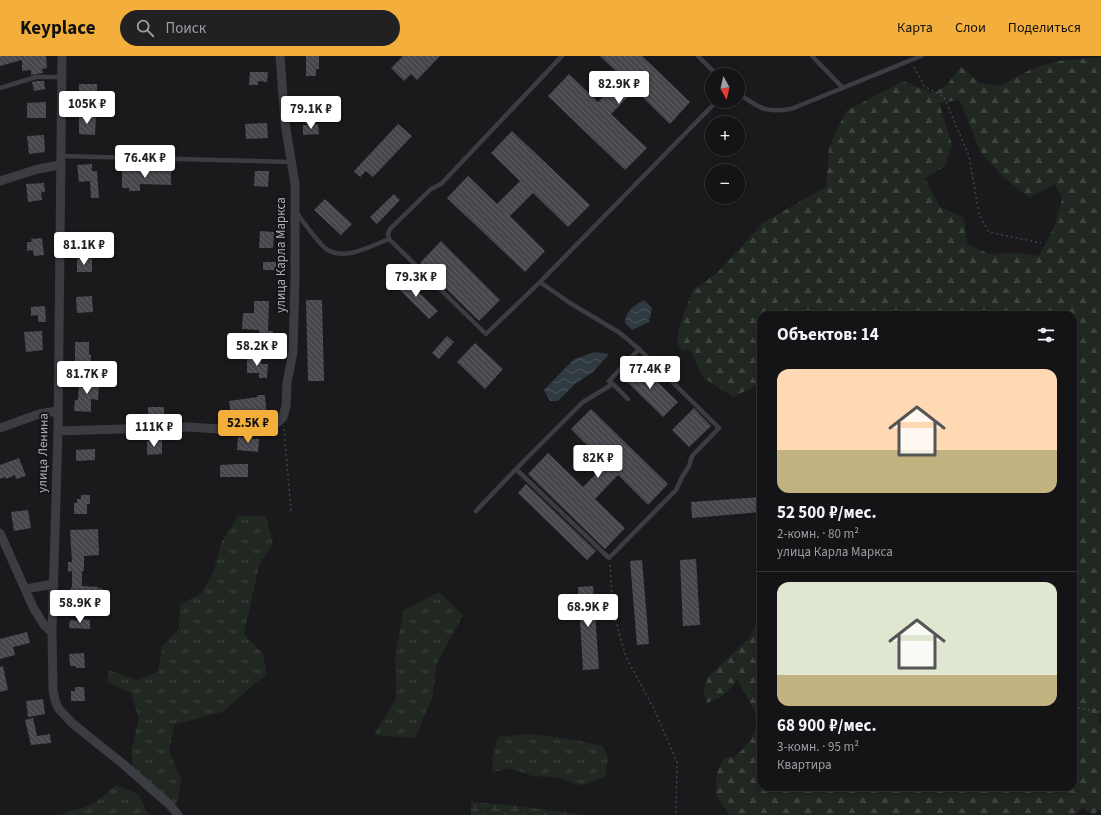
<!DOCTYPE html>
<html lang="ru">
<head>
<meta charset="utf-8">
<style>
	:root { --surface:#141416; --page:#212123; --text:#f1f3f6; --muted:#9d9ea1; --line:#333335; --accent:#f4ae3b }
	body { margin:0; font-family:"Source Sans 3",sans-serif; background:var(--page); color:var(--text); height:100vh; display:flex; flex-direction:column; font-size:15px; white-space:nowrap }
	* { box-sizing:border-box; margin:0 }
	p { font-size:13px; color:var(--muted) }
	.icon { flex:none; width:22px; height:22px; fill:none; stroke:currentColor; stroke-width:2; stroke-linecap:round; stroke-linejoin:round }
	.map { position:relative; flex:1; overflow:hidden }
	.side { position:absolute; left:757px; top:255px; width:320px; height:480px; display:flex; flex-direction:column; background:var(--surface); border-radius:12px; box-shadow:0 2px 6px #0003,0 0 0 1px var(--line) }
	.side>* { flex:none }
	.needle { width:26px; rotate:172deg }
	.controls { position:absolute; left:705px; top:12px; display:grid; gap:8px }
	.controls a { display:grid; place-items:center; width:40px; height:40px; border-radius:50%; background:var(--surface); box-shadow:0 2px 6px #0003,0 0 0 1px var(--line); font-size:20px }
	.price { position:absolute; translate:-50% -34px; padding:0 9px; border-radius:4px; background:#fff; color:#222; font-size:13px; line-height:26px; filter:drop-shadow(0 1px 2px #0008) }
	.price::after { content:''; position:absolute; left:50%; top:24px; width:12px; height:9px; margin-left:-6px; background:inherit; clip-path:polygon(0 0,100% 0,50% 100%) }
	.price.current { background:var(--accent); color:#111 }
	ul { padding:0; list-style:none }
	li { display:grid; align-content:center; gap:8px; height:212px; padding:0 20px }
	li+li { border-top:1px solid var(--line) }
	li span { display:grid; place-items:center; height:124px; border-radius:12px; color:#555 }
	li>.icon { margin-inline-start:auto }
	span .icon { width:72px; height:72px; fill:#fffc; stroke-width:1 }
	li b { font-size:17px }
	h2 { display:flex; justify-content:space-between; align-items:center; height:48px; padding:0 20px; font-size:17px }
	header { display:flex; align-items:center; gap:24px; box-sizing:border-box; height:56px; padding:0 20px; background:var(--accent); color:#111 }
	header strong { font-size:19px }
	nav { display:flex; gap:22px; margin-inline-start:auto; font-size:14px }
	.search { width:280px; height:36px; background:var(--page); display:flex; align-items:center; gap:10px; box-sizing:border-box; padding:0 14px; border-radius:22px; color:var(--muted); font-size:15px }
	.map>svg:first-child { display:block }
	.grass { fill:url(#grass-tufts) }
	.forest { fill:url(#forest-firs); fill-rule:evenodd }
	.wetland { fill:url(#wetland-marsh) }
	.water { fill:url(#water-waves) }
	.building { fill:url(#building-back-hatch) }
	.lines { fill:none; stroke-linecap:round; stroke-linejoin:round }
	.path { stroke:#414449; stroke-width:1.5; stroke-dasharray:2 3; stroke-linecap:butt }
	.lane { stroke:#3b3d42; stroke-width:4.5 }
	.street { stroke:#3b3d42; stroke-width:9 }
	.labels { text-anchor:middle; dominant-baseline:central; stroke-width:4; stroke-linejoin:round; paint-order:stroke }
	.street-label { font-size:13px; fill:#adb2bc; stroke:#151518 }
</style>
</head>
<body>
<header>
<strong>Keyplace</strong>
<div class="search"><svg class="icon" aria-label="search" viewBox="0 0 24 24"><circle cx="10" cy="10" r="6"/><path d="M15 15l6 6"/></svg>Поиск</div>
<nav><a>Карта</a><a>Слои</a><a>Поделиться</a></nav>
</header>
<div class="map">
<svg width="1101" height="759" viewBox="0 0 1101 759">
	<defs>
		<pattern id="grass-tufts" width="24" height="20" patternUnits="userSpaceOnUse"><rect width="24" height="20" fill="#202821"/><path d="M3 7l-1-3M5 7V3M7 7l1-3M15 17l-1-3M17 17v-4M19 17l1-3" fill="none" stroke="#3e453f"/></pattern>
		<pattern id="forest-firs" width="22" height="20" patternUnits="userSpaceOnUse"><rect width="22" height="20" fill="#202821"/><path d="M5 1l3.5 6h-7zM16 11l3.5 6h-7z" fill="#3e453f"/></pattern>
		<pattern id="wetland-marsh" width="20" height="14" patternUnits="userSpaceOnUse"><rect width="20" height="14" fill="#202821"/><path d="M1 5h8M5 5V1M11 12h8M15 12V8" fill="none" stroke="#3e453f"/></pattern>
		<pattern id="water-waves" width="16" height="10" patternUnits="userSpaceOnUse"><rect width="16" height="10" fill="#303a41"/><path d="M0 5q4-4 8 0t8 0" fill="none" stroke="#4b545a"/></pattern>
		<pattern id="building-back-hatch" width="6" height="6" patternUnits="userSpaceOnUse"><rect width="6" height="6" fill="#47484d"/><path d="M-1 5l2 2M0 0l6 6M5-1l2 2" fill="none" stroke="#5f6065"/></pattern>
	</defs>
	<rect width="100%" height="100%" fill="#1a1a1d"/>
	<path class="grass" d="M238 460H265L273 486 259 510 244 578 263 598 267 618 222 656 174 669 169 695 181 723 177 749 133 712 131 695 139 663 131 637 107 626 108 614 137 624 158 616 162 590 179 573 180 548 201 538 214 515 221 487Z
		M439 536 463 559 437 607 432 643 415 682 374 679 396 643 395 600 404 554Z
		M529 678 576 684 603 690 608 702 605 721 584 729 575 728 562 723 544 720 536 721 509 712 501 715H493L492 703 498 681Z
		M116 729 138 738 149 759H62C70 753 79 754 88 750 99 746 107 736 116 729Z"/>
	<path class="forest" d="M1101 1V654L1098 666H1101V753L1093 759 1083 751 1073 759H730L715 738 717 717 724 702 735 701C768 670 757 659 738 624L723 640 707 647 703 636 708 621 749 582 761 559V731H1073V259H761V327L733 341 704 322 689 293 683 295 677 288 680 268 693 234 717 217 764 166 826 131 829 91 846 55 903 25 933 37 947 29 961 10 979 27 999 30 1034 12 1058 5ZM960 44 980 95 1002 120 1029 142 1055 128 1062 143 1054 171 1039 200 1019 197 989 198 967 188 964 162 940 151 925 122 945 110 952 89 939 47Z"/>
	<path class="wetland" d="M471 746 519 750 583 759H471Z"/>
	<path class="water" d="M644 244 652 252 649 266 632 274 625 267C625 255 635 249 644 244Z
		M594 296 609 298 593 316 575 328 558 345H550L544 334 573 304Z"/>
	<path class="building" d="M0 0H46L47 12 42 13 43 17 31 19V14L22 15V4L0 10Z
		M306 0H319V13H316V20H306Z
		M403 0H440L417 24 411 18 404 25 391 12Z
		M600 0H642L690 46 670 68 635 34 611 58 647 92 625 114 548 40 569 18 598 46 622 21Z
		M250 16H268L267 26 258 25V29H249Z
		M37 25H44L45 33 34 35 32 26Z
		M79 28H97V40L79 41Z
		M46 46V62H27V47Z
		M79 59 96 60 95 79 79 78Z
		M267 67 268 82 246 83 245 68Z
		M318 68 319 78 303 79V69Z
		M398 68 412 80 373 121 366 115 360 121 354 115Z
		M512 75 590 149 568 171 533 137 510 160 545 195 525 216 447 142 468 120 497 148 520 125 491 97Z
		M44 79 45 96 29 98 27 80Z
		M92 108V115H97L99 142H91L90 125 79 126 77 109Z
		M152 114 171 115V129L140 128V135H129V132H122V115Z
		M255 115H269L268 131 254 130Z
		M44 127 45 136H41L42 144 28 146 26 128Z
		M394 138 400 144 377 168 370 161Z
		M325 143 352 168 341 179 314 154Z
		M260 175 274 176 273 192H259Z
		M77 177H92V189H77Z
		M42 182 44 199 34 200 33 194 27 195V186H32L31 183Z
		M441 185 500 244 479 265 420 207Z
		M77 203H92V216H77Z
		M263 206H276V214H263Z
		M402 220 438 255 429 263 394 228Z
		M92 240 93 256 77 257 76 241Z
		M306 244H322L324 325H308Z
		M254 245H269L268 275H273V288H259V274L242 273 243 257H254Z
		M45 250 46 266H38V259L31 260V251Z
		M42 275 43 294 26 296 24 276Z
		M447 280 454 286 439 303 432 297Z
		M75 286H89V299H91V306L75 305Z
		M475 287 503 313 485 333 457 306Z
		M247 301H262L261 308H268L267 322H259V317H247Z
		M637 306 678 346 663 361 622 321Z
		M87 321 96 322 95 329 99 330 98 344 91 343V356L74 355 75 344H78L79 324 87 325Z
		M257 339H265L267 363 232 367 229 345 258 341Z
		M148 351H164V364H148Z
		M694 352 711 370 689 391 672 374Z
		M591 353 668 428 648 449 618 419 595 443 625 472 605 493 528 418 548 397 583 431 606 408 571 373Z
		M238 381 259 383 258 396 237 394Z
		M162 384V398L147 399V385Z
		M95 393V404L76 405V394Z
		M19 402 26 420 16 423 15 419 6 423 5 421 0 423V409Z
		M238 408H248V421H220V409Z
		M526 428 596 495 587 504 518 437Z
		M81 439H90V448H87V458H74V447H77V443H81Z
		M761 441V456L692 462 691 446Z
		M28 454 31 472 14 475 11 456Z
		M98 473 99 499 84 500V515H82V530L98 531V532L103 533 102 545 70 543 71 531H72V515L68 516V506H72L70 474Z
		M696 503 700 569 683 570 680 504Z
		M642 504 649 588 637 589 630 505Z
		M593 530 599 613 583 614 578 531Z
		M77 563 90 564V573L69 572 70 564 77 565Z
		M27 576 30 587 13 591 15 599 0 603V583Z
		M84 597 85 612H76V610H70L69 598Z
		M3 610 8 634 0 636V611Z
		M75 631H84L85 645H71V635H75Z
		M43 643 45 658 28 661 26 645Z
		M33 662 37 680 50 678 51 687 31 689 25 664Z"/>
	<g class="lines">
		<path class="path" d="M914 11 924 30 944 41 969 100 979 158 989 176 1041 187
			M284 373 291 455
			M610 509 613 555 626 601 655 655 677 706 676 759
			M1073 651 1101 656"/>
		<path class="lane" d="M562 0 441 128 431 133 390 173 388 178 389 183 486 278 540 226 717 45
			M698 0 717 19
			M812 0 843 32
			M0 32 36 21H61
			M738 37C760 52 763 57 791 53L921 0
			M60 100 292 106
			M296 156C303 165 319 189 328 194 345 205 373 189 389 183
			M540 226 570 247 620 277 639 293 719 372 692 400 689 410 682 421 676 434 609 502 516 413 583 346 613 328 609 325 639 293
			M613 328 628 343
			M476 455 516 413"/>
		<path class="street" d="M62 0 58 375 52 576 53 634 55 644 58 652 72 667 123 708 170 749 178 759
			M0 125 38 113 60 109
			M0 372 39 358 57 355
			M58 375 187 371 237 374 267 370 277 367 283 361 286 350 287 327 293 296 295 223V128L285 67 280 0
			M0 477 33 551 44 569 52 576
			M25 533 54 528"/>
	</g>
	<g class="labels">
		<g class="street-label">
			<text transform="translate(281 199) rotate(-90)">улица Карла Маркса</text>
			<text transform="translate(43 397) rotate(-89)">улица Ленина</text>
		</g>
	</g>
</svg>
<div class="controls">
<a><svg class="needle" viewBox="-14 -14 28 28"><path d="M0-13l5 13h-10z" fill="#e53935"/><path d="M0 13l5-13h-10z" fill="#9d9ea1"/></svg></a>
<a>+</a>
<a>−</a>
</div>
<b class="price" style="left:619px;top:49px">82.9K ₽</b>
<b class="price" style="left:87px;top:69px">105K ₽</b>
<b class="price" style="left:311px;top:74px">79.1K ₽</b>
<b class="price" style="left:145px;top:123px">76.4K ₽</b>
<b class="price" style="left:84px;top:210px">81.1K ₽</b>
<b class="price" style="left:416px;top:242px">79.3K ₽</b>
<b class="price" style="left:257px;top:311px">58.2K ₽</b>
<b class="price" style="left:650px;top:334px">77.4K ₽</b>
<b class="price" style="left:87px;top:339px">81.7K ₽</b>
<b class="price current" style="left:248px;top:388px">52.5K ₽</b>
<b class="price" style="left:154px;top:392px">111K ₽</b>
<b class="price" style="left:598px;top:423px">82K ₽</b>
<b class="price" style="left:80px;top:568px">58.9K ₽</b>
<b class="price" style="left:588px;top:572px">68.9K ₽</b>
<section class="side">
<h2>Объектов: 14<svg class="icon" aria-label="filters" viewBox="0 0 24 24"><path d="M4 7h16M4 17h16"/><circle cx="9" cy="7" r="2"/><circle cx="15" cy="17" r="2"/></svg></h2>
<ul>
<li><span style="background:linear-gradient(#ffd9b3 65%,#c2b280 0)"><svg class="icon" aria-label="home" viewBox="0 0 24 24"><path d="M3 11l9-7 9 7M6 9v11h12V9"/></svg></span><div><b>52 500 ₽/мес.</b><p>2-комн. · 80 m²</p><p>улица Карла Маркса</p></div></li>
<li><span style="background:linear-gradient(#dfe7d0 75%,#c2b280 0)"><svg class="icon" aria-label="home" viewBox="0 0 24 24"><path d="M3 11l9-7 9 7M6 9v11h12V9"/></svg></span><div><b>68 900 ₽/мес.</b><p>3-комн. · 95 m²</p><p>Квартира</p></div></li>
</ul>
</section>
</div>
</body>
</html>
